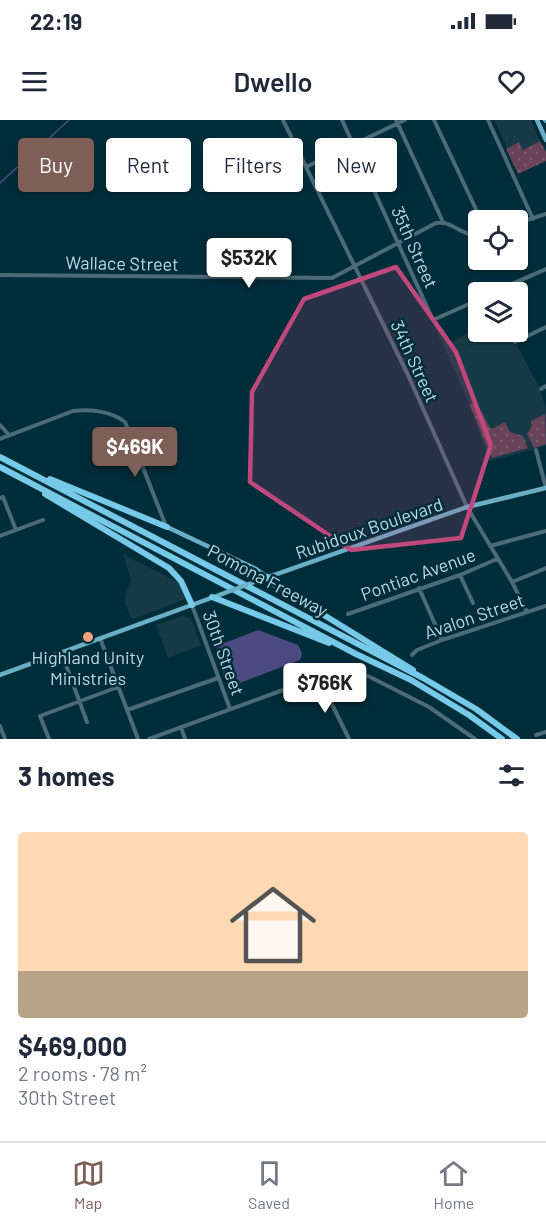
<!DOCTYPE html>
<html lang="en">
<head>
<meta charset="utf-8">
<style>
	:root { --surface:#fff; --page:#f6f6f7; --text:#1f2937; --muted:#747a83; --line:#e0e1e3; --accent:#7e5f57 }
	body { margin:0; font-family:Barlow,sans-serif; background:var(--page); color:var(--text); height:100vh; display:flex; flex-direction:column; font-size:22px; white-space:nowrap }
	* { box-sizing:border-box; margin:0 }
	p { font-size:20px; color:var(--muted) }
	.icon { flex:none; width:33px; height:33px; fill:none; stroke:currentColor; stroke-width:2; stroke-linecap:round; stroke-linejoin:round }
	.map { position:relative; height:619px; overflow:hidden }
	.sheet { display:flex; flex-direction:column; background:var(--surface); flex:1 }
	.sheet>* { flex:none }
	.guide { position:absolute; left:18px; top:18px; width:510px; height:54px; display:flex; gap:12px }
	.tools { position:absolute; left:468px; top:90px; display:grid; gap:12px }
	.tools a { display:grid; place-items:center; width:60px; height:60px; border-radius:6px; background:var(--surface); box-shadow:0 2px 4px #0004; font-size:30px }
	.price { position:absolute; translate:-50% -51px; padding:0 14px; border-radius:6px; background:#fff; color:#222; font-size:20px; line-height:39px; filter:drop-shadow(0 2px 3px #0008) }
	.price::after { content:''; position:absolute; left:50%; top:36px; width:18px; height:14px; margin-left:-9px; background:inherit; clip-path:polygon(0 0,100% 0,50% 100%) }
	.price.selected { background:var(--accent); color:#fff }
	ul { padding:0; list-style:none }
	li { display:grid; align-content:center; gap:12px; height:318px; padding:0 18px }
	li+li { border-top:2px solid var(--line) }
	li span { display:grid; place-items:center; height:186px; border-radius:6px; color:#555 }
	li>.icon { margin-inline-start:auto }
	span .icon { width:108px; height:108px; fill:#fffc; stroke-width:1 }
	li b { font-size:26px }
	h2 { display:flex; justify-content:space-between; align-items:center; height:72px; padding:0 18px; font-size:26px }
	.chip { padding:0 21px; border-radius:6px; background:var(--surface); box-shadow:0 2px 4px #0004; font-size:21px; line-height:54px }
	.chip.selected { background:var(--accent); color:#fff }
	.status { display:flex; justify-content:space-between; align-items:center; height:42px; padding:0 30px; background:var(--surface); direction:ltr }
	.status svg { height:16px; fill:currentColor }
	header { display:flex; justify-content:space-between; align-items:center; height:78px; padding:0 18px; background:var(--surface); font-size:27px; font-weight:600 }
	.menu { display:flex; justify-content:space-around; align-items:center; height:84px; border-top:2px solid var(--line); background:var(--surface); font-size:16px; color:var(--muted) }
	.menu a { display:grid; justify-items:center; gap:3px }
	.menu .selected { color:var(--accent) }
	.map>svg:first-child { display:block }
	.built { fill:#163a46 }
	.grass { fill:url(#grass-dots) }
	.water { fill:#4c4a82 }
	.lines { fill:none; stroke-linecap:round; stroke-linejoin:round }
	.stream { stroke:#4c4a82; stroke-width:1.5 }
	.minor { stroke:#4c6b77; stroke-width:4 }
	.major { stroke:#6bafc7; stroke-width:4.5 }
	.highway { stroke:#76c9e7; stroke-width:6 }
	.major-bridge { stroke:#6bafc7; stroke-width:4.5 }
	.marked { fill:#c1487d; fill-opacity:0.2; stroke:#c1487d; stroke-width:4.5; stroke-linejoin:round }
	.poi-dot { fill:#f2a07e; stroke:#002d3a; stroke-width:2 }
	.labels { text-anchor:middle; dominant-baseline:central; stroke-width:5; stroke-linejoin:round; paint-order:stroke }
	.street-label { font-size:18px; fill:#bdd9e4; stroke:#002d3a }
	.poi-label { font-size:18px; fill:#bdd9e4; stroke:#002d3a }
</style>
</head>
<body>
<div class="status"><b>22:19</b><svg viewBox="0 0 49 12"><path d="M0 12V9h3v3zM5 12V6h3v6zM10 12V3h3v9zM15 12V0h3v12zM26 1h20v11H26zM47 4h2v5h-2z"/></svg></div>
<header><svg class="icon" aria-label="menu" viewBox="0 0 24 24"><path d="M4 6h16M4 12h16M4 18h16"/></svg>Dwello<svg class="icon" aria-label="heart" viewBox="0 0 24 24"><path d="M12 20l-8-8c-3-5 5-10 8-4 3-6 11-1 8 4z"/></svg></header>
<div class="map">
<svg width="546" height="619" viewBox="0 0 546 619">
	<defs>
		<pattern id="grass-dots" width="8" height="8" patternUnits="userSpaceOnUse" patternTransform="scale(1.5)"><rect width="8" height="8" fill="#684359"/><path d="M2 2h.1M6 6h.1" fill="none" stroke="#7c5e71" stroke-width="1.8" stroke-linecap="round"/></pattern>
	</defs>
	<rect width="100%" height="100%" fill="#002d3a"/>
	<path class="built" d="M494 0H531L540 21 523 30 519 23 507 28Z
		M433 203 439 204 448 223 478 209V212H510L541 271 546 290V326L490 341 464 271Z
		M123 434 179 463 185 479 132 500 125 483 126 472 131 460Z
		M183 496 191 499 201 525 168 538 156 505Z"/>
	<path class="grass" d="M540 21 546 32V41L518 54 506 29 519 22 523 30Z
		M476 282 491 309 505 302 510 312 523 316 528 328 492 338 470 285Z
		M545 294 546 324 534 328 527 314 532 306 531 301Z"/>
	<path class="water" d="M258 510 298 525 302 533 301 538 298 541 237 564C234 563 229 562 227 560 223 555 216 532 217 526Z"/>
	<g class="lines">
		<path class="stream" d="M0 63 69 0"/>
		<path class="minor" d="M283 0 408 255 467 387 512 462 527 492
			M342 0 433 200 478 180
			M396 0 443 102
			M434 0 481 100
			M488 0 533 99
			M306 47 405 0
			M518 103 546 94
			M0 155 332 158 436 103C453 100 461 117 478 114
			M494 172 546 149
			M515 222 546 207
			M541 269 546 266
			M0 305 9 315
			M0 319 73 291C90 289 111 291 125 302L166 406
			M536 330 546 368
			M0 378 3 377 16 410
			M0 416 43 400
			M490 426 546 411
			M460 455 473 483
			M512 462 546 448
			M419 468 442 520
			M192 485 230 589
			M348 494 460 455 497 439
			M100 518 138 619
			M412 535 417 530 442 520 546 486
			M66 545 87 602
			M320 560 349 619
			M127 590 218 558
			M0 606 5 619
			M181 607 185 619
			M536 615 546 612
			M49 619 40 596 118 567
			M149 619 283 570 320 560 354 555 368 556 429 587 475 619"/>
		<path class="major" d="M537 0 546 20
			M545 0 546 1
			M167 407 256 449 267 457
			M246 465 467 387 546 368
			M0 555 222 474"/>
		<path class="highway" d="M0 337 423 558 476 589 517 619
			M0 347 356 534 411 560 469 595 502 619
			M50 359 167 407
			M45 374 169 448 181 461 192 485
			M267 457 272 463 413 550
			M212 477 329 523"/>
		<path class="major-bridge" d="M222 474 246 465"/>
	</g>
	<path class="marked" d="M396 147 456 232 491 325 461 418 351 430 250 362 252 272 304 179Z"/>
	<circle class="poi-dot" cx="88" cy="517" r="6"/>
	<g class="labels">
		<g class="street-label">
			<text transform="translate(415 127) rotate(66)">35th Street</text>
			<text transform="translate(122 143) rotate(1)">Wallace Street</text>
			<text transform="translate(415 241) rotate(65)">34th Street</text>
			<text transform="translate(369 408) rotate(-19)">Rubidoux Boulevard</text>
			<text transform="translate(418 454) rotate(-20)">Pontiac Avenue</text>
			<text transform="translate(268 460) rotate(28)">Pomona Freeway</text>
			<text transform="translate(474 496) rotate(-19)">Avalon Street</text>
			<text transform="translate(224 533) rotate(70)">30th Street</text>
		</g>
		<g class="poi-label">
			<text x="88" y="537">Highland Unity<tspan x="88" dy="21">Ministries</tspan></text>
		</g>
	</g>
</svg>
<div class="tools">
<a><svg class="icon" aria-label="locate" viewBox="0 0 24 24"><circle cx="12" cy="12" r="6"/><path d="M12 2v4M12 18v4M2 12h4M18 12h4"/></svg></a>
<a><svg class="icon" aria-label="layers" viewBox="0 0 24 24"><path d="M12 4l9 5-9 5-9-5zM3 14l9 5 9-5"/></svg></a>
</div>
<b class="price" style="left:249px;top:169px">$532K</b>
<b class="price selected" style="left:135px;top:358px">$469K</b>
<b class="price" style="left:325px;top:594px">$766K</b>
<div class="guide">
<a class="chip selected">Buy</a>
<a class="chip">Rent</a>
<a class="chip">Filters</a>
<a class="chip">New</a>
</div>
</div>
<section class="sheet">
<h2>3 homes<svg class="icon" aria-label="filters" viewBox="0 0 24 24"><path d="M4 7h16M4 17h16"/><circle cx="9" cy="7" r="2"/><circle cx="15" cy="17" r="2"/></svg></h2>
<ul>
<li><span style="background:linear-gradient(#ffd9b3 75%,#b9a48a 0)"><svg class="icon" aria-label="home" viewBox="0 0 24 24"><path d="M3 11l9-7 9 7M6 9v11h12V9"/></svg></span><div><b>$469,000</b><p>2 rooms · 78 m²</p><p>30th Street</p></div></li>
</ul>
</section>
<nav class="menu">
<a class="selected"><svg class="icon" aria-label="map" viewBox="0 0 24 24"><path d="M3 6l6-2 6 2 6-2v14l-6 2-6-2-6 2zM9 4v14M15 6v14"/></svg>Map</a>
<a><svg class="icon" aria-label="saved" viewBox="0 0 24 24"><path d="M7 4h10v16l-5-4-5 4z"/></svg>Saved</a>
<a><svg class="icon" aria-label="home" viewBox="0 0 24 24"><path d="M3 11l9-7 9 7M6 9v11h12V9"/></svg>Home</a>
</nav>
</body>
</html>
